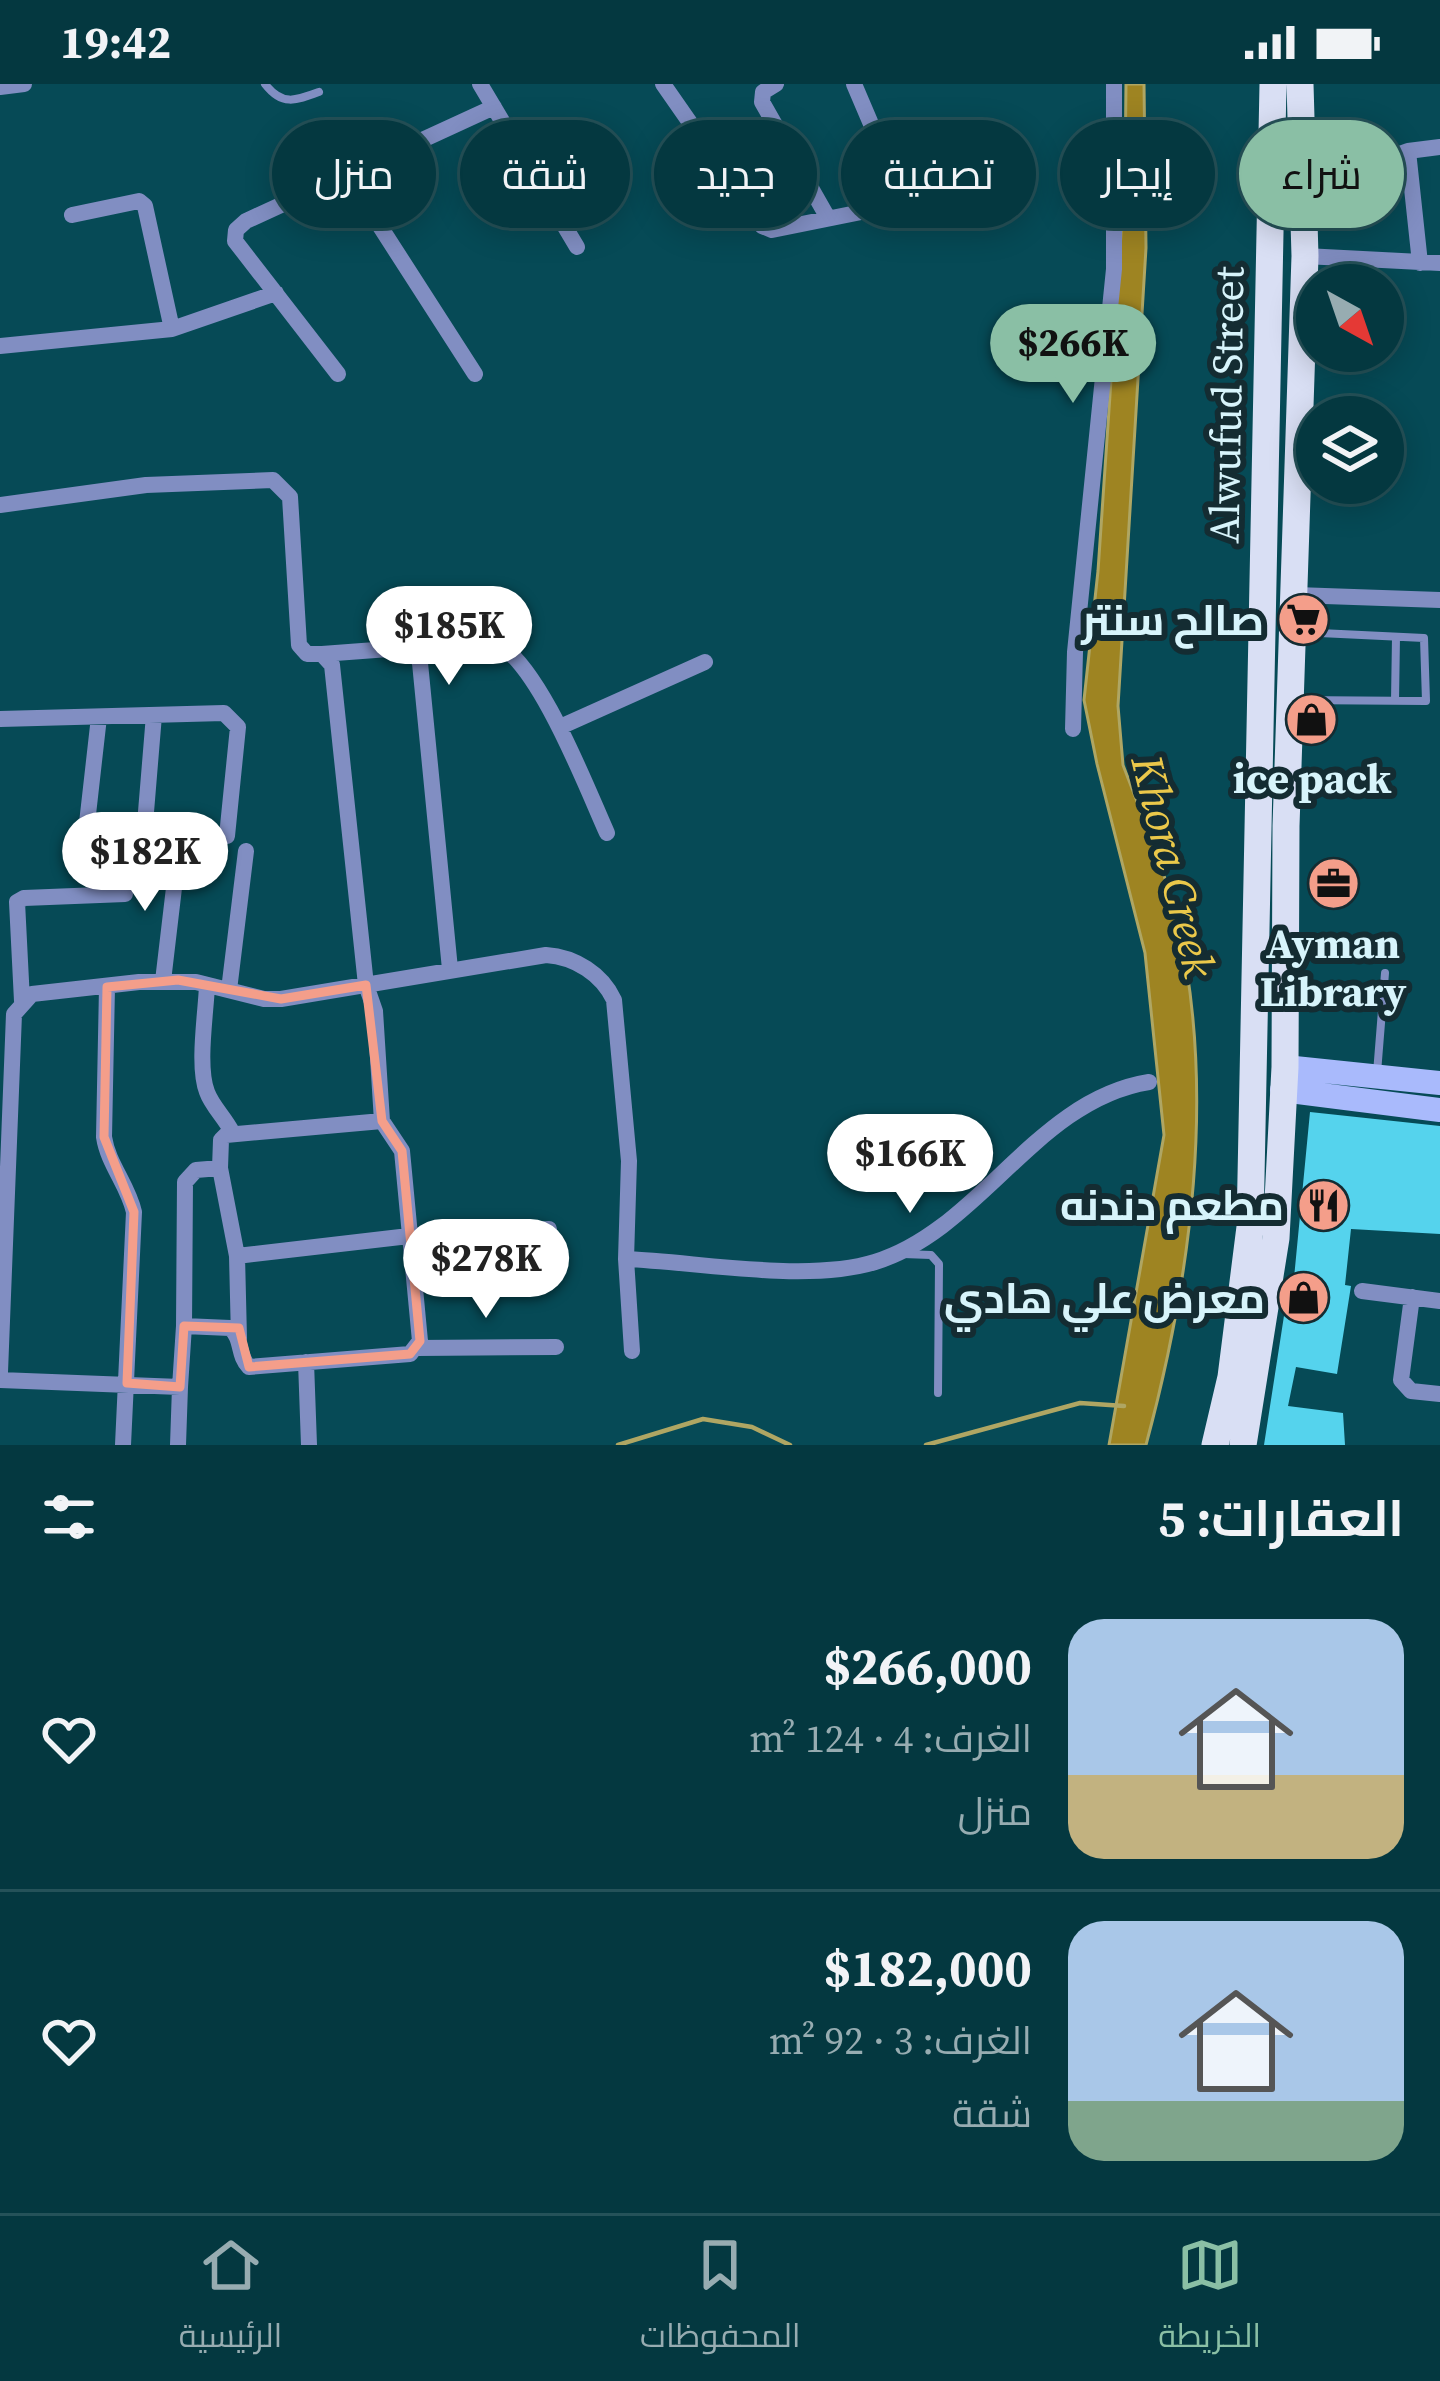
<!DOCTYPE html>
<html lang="ar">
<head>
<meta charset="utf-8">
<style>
	:root { --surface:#043840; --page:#12434b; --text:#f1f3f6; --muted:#97acb1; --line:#255259; --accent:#8abfa5 }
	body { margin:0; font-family:"Source Serif 4",Cairo,serif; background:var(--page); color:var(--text); direction:rtl; height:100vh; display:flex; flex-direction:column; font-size:45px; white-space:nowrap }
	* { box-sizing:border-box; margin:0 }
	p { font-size:39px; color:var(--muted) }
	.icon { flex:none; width:66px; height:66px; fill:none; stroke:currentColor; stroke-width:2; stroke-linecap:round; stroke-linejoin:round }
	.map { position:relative; height:1361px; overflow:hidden; direction:ltr }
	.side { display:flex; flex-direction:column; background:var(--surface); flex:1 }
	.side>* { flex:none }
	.top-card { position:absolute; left:36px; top:36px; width:1368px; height:108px; direction:rtl; display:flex; gap:24px }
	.needle { width:78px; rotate:140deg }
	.controls { position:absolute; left:1296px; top:180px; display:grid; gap:24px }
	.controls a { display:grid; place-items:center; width:108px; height:108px; border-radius:50%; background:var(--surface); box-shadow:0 6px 30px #0003,0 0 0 3px var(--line); font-size:60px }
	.price { position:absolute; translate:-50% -102px; padding:0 27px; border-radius:42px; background:#fff; color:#222; font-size:39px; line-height:78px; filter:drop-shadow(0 3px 6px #0008) }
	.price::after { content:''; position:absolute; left:50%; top:72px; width:36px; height:27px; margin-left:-18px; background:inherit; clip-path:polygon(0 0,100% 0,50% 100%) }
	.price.on { background:var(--accent); color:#111 }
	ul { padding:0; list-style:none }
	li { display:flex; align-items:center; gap:36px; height:300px; padding:0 36px }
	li+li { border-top:3px solid var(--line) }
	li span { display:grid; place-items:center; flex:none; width:336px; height:240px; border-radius:36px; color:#555 }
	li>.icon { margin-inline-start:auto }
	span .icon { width:144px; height:144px; fill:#fffc; stroke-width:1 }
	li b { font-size:51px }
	h2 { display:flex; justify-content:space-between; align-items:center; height:144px; padding:0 36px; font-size:51px }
	.pill { padding:0 42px; border-radius:54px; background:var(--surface); box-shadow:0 6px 30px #0003,0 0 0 3px var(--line); font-size:42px; line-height:108px }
	.pill.on { background:var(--accent); color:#111 }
	.status { display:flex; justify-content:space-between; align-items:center; height:84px; padding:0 60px; background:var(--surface); direction:ltr }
	.status svg { height:33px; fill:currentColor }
	.dock { display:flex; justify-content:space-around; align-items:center; height:168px; border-top:3px solid var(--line); background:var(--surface); font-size:33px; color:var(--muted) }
	.dock a { display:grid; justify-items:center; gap:6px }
	.dock .on { color:var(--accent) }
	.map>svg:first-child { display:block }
	.water { fill:#9e8422; stroke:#afa663; stroke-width:3 }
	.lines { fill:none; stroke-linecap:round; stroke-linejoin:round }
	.stream { stroke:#afa663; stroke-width:4.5 }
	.building { fill:#55d3ed }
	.lane { stroke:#818ec2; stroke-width:8 }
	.street { stroke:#818ec2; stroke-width:16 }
	.secondary { stroke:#a9bafc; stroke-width:24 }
	.primary { stroke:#d9dff4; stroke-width:27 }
	.marked { fill:none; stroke:#f49e8a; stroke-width:9; stroke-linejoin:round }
	.labels { text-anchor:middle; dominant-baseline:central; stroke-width:12; stroke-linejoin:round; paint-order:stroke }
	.street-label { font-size:42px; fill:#d7f4fb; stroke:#142c32 }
	.poi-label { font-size:42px; font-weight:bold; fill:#d7f4fb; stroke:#142c32; text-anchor:end }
	.water-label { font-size:45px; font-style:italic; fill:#ebc84a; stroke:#142c32 }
</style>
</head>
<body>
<div class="status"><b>19:42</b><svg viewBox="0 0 49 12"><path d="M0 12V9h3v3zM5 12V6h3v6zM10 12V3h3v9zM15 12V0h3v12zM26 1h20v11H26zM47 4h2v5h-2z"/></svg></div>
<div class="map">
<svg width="1440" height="1361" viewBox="0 0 1440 1361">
	<rect width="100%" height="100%" fill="#064a56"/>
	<path class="water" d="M1126 0H1144L1146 164 1118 622 1123 681C1142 731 1164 784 1177 836 1217 1007 1191 1194 1146 1361H1109L1164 1051 1145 869 1097 680 1084 616 1098 487 1125 91Z"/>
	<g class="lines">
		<path class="stream" d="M618 1361 703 1335 752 1343 790 1361
			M926 1361 1080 1319 1124 1322"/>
	</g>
	<path class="building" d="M1310 1028 1440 1042V1150L1351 1145 1345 1201 1351 1202 1337 1290 1296 1283 1288 1322 1343 1329 1345 1361H1264L1290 1193 1294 1194Z"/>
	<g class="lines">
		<path class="lane" d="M265 0C282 22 295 17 319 8
			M1294 616 1426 617 1424 554 1299 548
			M1395 617 1396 553
			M1377 989 1385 889
			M903 1170 931 1171 939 1180 938 1309"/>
		<path class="street" d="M480 0 577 163
			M663 0 762 142 772 146 896 121 903 115 854 0
			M776 0 763 8 762 18 828 134
			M0 3 24 0
			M1408 67 1420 179
			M347 91 475 290
			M1302 105 1408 67 1440 63
			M72 131 139 117 145 122 172 245
			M1305 172 1440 179
			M0 262 172 245 276 209
			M338 290 235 157 236 146 246 137 494 23
			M0 421 146 401 273 396 290 413 299 561 307 570H322L332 581 366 901 375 927 382 1037 402 1067 420 1257 410 1270 249 1283C237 1271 243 1255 230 1244L184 1242 180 1303 0 1296
			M1296 511 1440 516
			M410 566C433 563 472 549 494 558 538 576 587 705 607 749
			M322 570 402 564 416 570 420 579 450 885
			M0 635 224 629 238 643 227 752
			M560 643 705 578
			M1073 645 1075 568 1114 185V0
			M86 748 99 633
			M144 752 154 631
			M163 897 178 770
			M207 901C206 929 197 983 207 1008 212 1022 225 1034 232 1048
			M107 903 104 1053C108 1080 128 1101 134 1128L123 1361
			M229 906 246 767
			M22 917 17 818 24 814 125 810
			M237 1172 220 1084 221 1056 226 1051 382 1037
			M626 1175C699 1178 807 1199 875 1178 981 1145 1036 1016 1149 998
			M1362 1207 1440 1217
			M1412 1213 1401 1296 1411 1307 1440 1310
			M184 1242 185 1098 196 1086 220 1084
			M239 1254 237 1172 409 1152 549 1145
			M417 1264 556 1263
			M306 1278 309 1361
			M0 1288 14 930 32 910 139 898H196L264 915H281L546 871C575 873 602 890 614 916L629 1077 626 1175 632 1267
			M178 1361 180 1303"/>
		<path class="secondary" d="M1285 983 1440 999
			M1282 1006 1440 1026"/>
		<path class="primary" d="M1215 1361 1231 1293 1250 1143 1273 0
			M1243 1361 1276 1154 1285 983 1286 742 1305 172 1300 0"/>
	</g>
	<path class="marked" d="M178 896 281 915 366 901 382 1037 402 1067 420 1257 410 1270 249 1283 239 1244 184 1242 180 1303 127 1299 134 1128 104 1053 107 903Z"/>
	<defs>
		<symbol id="supermarket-disc" viewBox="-11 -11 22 22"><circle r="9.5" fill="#f49e8a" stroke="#142c32"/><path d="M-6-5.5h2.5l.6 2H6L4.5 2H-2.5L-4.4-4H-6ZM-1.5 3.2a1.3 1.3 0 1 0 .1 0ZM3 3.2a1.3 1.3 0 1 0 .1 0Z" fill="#111"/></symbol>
		<symbol id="shop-disc" viewBox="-11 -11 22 22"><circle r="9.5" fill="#f49e8a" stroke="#142c32"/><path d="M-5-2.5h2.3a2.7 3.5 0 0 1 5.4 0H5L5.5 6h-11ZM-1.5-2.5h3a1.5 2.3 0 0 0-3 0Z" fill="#111"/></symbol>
		<symbol id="office-disc" viewBox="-11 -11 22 22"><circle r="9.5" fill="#f49e8a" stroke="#142c32"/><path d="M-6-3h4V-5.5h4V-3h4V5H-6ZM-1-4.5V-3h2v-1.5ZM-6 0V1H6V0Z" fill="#111"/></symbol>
		<symbol id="restaurant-disc" viewBox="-11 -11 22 22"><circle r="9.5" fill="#f49e8a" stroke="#142c32"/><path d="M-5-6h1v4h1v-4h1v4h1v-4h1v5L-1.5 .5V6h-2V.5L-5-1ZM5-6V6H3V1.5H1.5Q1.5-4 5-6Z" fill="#111"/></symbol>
	</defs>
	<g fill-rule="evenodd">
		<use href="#supermarket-disc" x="1274" y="506" width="59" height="59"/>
		<use href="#shop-disc" x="1282" y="606" width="59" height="59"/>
		<use href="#office-disc" x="1304" y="770" width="59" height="59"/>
		<use href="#restaurant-disc" x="1294" y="1092" width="59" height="59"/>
		<use href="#shop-disc" x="1274" y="1184" width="59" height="59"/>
	</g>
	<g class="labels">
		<g class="street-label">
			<text transform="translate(1226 321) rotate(-89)">Alwufud Street</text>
		</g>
		<g class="poi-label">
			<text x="1264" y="536">صالح سنتر</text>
			<text x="1312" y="694" text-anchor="middle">ice pack</text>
			<text x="1333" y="859" text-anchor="middle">Ayman<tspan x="1333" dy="48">Library</tspan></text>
			<text x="1284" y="1121">مطعم دندنه</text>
			<text x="1265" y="1214">معرض علي هادي</text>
		</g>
		<g class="water-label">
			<text transform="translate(1174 782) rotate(76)">Khora Creek</text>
		</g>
	</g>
</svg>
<div class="controls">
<a><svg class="needle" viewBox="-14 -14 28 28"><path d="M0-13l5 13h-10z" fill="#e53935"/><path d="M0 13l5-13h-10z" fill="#97acb1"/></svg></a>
<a><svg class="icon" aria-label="layers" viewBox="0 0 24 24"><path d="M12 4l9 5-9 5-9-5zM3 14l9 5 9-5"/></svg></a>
</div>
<b class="price on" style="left:1073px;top:322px">$266K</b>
<b class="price" style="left:449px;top:604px">$185K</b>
<b class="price" style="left:145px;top:830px">$182K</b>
<b class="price" style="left:910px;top:1132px">$166K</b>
<b class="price" style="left:486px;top:1237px">$278K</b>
<div class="top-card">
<a class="pill on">شراء</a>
<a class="pill">إيجار</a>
<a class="pill">تصفية</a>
<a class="pill">جديد</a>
<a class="pill">شقة</a>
<a class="pill">منزل</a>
</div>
</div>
<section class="side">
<h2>العقارات: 5<svg class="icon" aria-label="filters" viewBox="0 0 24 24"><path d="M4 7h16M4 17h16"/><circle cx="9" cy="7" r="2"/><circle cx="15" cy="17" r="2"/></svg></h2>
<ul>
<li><span style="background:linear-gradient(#a9c7e8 65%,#c2b280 0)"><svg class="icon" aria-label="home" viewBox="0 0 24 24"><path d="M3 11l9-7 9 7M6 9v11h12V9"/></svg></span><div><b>$266,000</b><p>الغرف: 4 · 124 m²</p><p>منزل</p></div><svg class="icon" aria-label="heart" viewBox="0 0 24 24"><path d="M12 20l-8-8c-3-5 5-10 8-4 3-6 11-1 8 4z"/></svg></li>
<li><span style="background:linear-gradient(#a9c7e8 75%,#7fa58c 0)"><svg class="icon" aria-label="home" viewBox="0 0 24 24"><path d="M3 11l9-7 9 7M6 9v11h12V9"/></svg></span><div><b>$182,000</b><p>الغرف: 3 · 92 m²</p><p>شقة</p></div><svg class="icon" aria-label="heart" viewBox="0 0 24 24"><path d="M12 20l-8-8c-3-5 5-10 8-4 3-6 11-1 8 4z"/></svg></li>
</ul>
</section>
<nav class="dock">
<a class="on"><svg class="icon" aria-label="map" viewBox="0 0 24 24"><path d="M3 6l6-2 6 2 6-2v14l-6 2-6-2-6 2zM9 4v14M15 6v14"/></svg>الخريطة</a>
<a><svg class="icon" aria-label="saved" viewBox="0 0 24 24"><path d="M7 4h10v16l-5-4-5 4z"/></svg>المحفوظات</a>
<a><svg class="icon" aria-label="home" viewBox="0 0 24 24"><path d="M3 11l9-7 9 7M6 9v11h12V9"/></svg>الرئيسية</a>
</nav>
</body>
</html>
